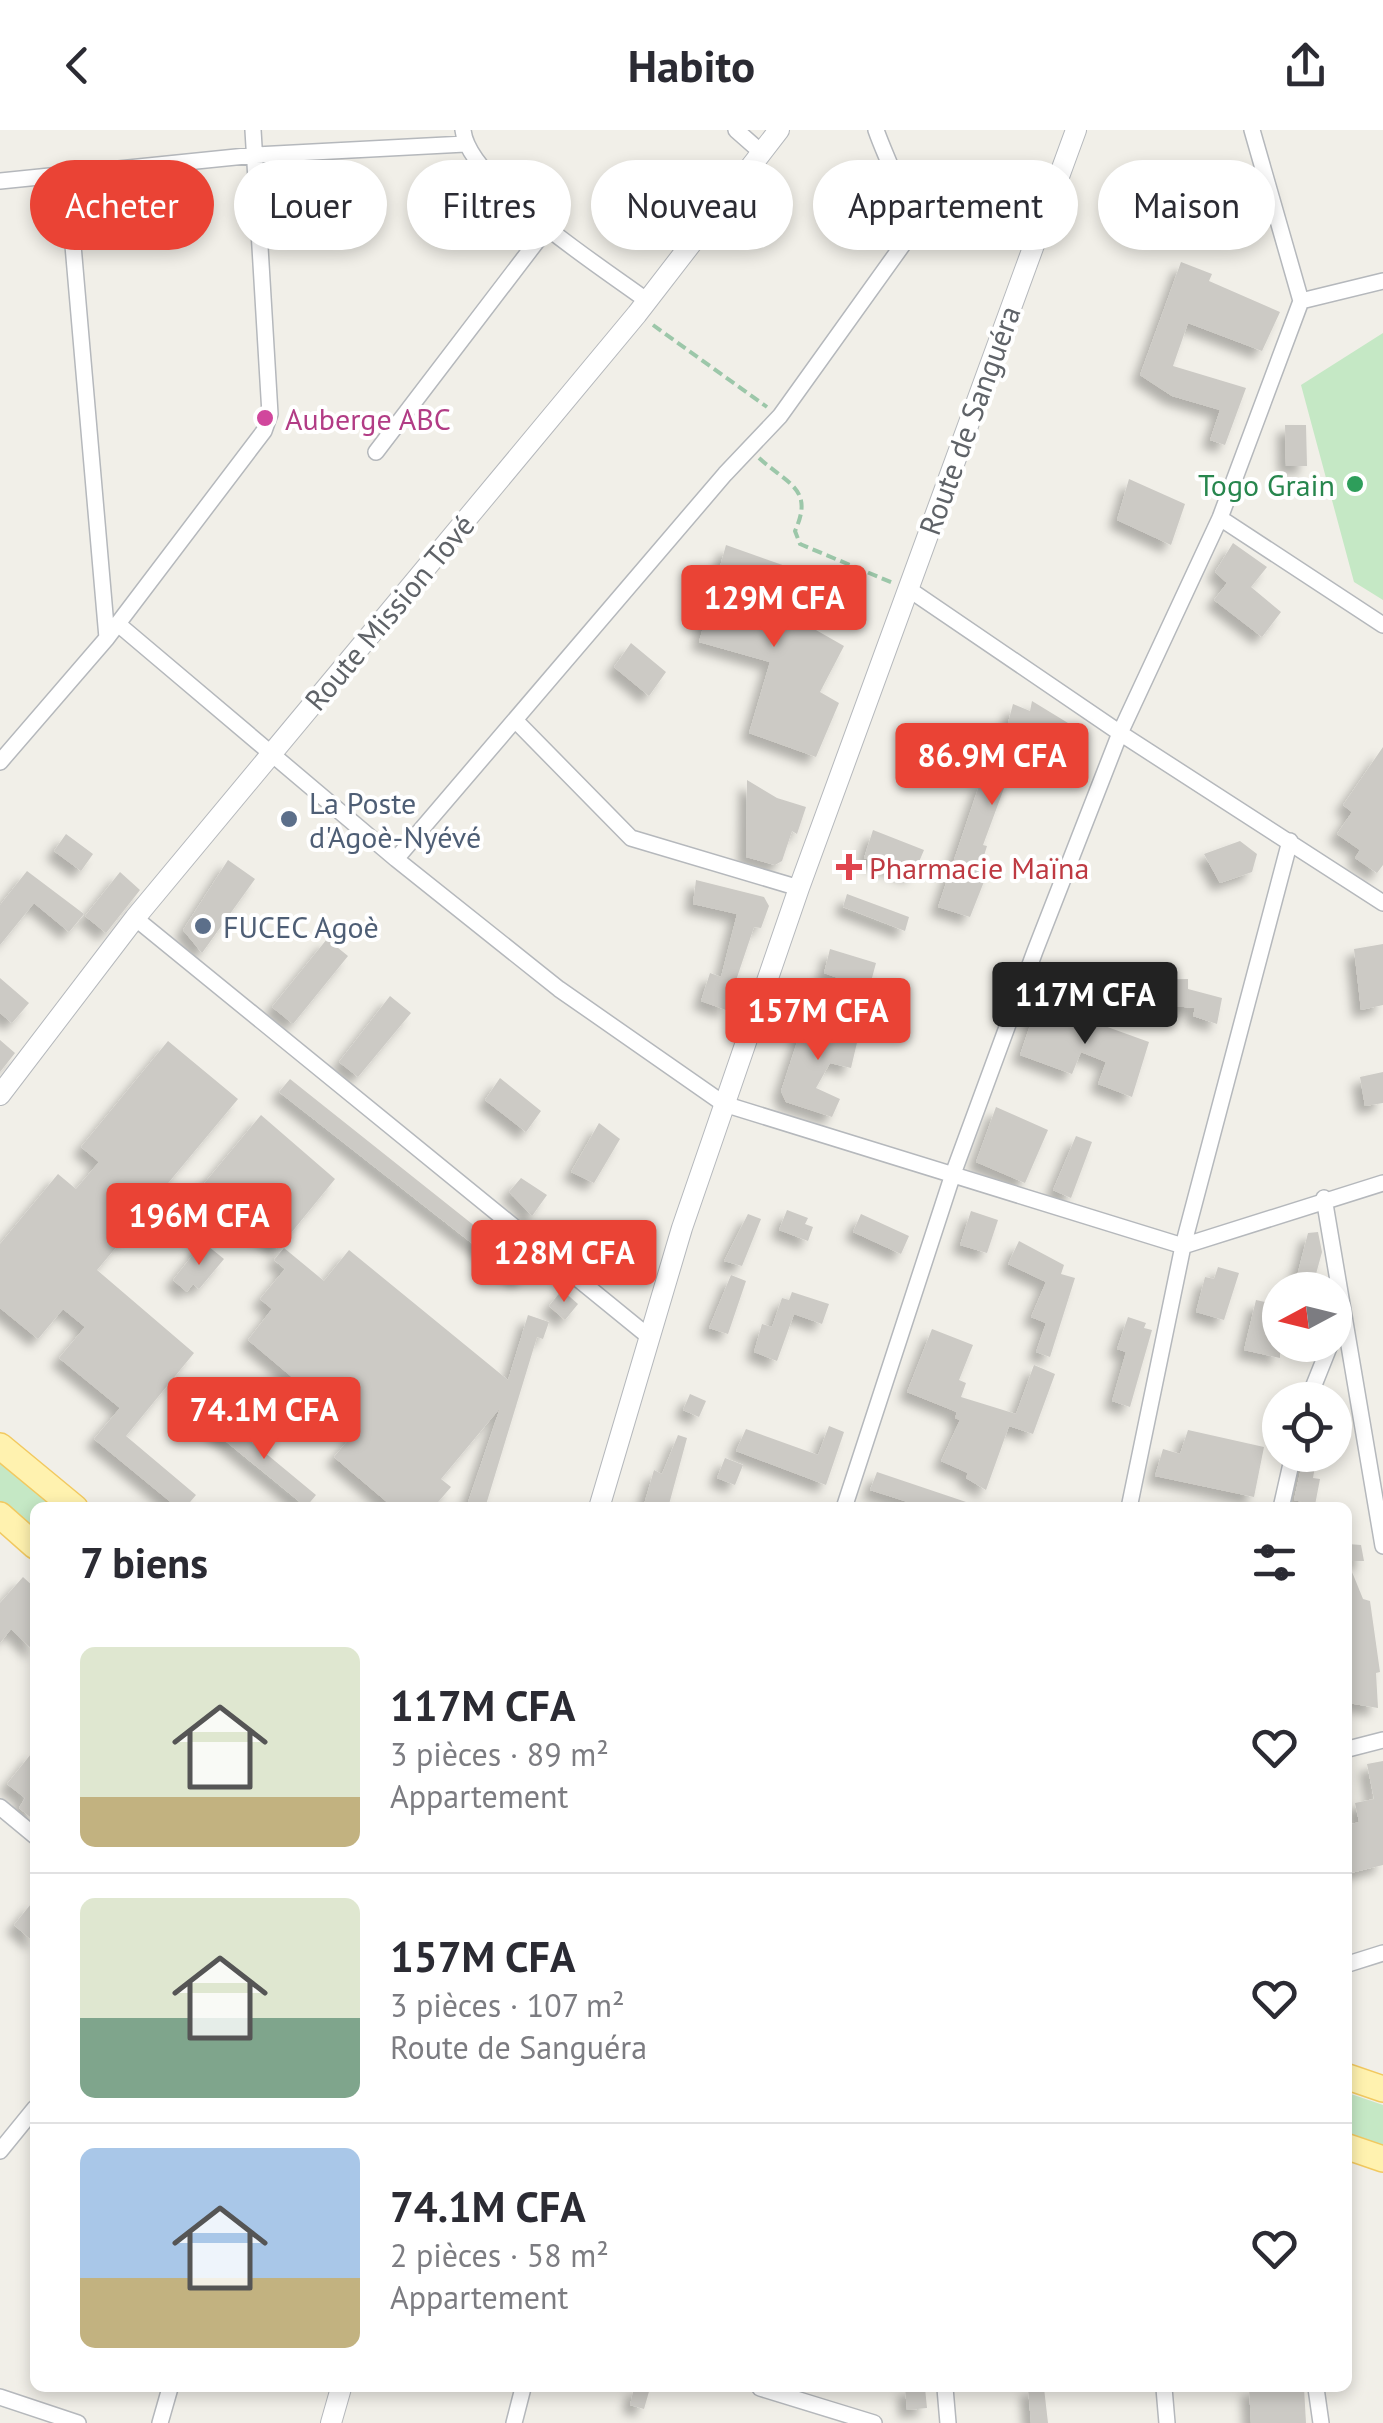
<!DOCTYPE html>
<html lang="fr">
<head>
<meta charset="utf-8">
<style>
	:root { --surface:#fff; --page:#f2f2f3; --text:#2b2b33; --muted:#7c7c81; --line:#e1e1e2; --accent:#ea4335 }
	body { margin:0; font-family:"PT Sans",sans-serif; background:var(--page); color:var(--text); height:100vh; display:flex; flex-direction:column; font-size:38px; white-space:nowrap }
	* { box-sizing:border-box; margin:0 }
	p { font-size:32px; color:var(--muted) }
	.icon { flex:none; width:55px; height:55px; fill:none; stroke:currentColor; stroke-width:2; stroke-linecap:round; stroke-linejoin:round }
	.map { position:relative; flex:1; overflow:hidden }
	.side { position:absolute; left:30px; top:1372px; width:1322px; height:890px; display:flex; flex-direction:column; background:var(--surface); border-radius:15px; box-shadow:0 5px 15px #0003 }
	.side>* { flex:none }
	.guide { position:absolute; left:30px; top:30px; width:1325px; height:90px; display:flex; gap:20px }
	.needle { width:65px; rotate:263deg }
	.fabs { position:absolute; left:1262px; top:1142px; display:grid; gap:20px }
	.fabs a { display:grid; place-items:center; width:90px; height:90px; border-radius:50%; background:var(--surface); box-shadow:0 5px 15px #0003; font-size:50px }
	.price { position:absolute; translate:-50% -85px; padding:0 22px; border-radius:10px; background:var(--accent); color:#fff; font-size:32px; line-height:65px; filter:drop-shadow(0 2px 5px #0008) }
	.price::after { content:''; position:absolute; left:50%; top:60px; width:30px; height:22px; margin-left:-15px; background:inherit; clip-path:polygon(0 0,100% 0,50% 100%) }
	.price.selected { background:#222; color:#fff }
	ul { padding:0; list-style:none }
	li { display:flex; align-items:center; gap:30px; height:250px; padding:0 50px }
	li+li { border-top:2px solid var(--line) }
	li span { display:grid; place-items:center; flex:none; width:280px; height:200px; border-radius:15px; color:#555 }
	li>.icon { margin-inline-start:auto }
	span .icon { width:120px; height:120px; fill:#fffc; stroke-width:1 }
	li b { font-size:42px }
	h2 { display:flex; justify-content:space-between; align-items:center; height:120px; padding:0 50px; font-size:42px }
	.chip { padding:0 35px; border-radius:45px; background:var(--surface); box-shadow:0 5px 15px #0003; font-size:35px; line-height:90px }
	.chip.selected { background:var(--accent); color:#fff }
	header { display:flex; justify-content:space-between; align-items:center; height:130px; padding:0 50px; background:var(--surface); font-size:45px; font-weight:700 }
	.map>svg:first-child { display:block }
	.green { fill:#c5e8c5 }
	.building { fill:#cccac5; filter:url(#shadow) }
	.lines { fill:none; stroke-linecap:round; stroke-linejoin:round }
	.minor-casing { stroke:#b5b8bc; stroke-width:18 }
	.tertiary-casing { stroke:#b5b8bc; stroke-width:22 }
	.primary-casing { stroke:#f2c960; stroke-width:28 }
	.path { stroke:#9cc7a9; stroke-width:4; stroke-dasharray:10 5; stroke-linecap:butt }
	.minor { stroke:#fff; stroke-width:15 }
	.tertiary { stroke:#fff; stroke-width:20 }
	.primary { stroke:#fff2af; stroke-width:25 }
	.hotel-dot { fill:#d1479c; stroke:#fff; stroke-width:4 }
	.leisure-dot { fill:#2e9e5b; stroke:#fff; stroke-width:4 }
	.service-dot { fill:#5c6f8a; stroke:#fff; stroke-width:4 }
	.health-dot { fill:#e0444e; stroke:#fff; stroke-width:4 }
	.labels { text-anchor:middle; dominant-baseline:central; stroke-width:8; stroke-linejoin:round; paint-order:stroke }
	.hotel-label { font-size:30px; fill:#b23c85; stroke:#fff; text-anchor:start }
	.street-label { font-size:30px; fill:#5f6368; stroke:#fff }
	.leisure-label { font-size:30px; fill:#27864d; stroke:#fff; text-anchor:end }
	.service-label { font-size:30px; fill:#4e5e75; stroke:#fff; text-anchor:start }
	.health-label { font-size:30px; fill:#be3a42; stroke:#fff; text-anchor:start }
</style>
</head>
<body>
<header><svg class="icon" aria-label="back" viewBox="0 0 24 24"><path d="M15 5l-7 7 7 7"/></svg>Habito<svg class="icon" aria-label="share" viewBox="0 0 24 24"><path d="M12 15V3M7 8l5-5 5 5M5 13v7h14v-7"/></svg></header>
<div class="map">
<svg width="1383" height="2293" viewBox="0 0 1383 2293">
	<defs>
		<filter id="shadow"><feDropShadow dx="-8" dy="8" stdDeviation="5" flood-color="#0004"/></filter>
	</defs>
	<rect width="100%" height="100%" fill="#f1efe8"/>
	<path class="green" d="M1383 203V470L1354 452 1301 255Z
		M0 1331 55 1377 35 1378V1400L0 1372Z
		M1348 1963 1383 1975V2015L1348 2003Z"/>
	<path class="building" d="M1121 49 1196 80 1187 102 1112 72Z
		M1181 132 1212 144 1209 151 1280 182 1262 221 1188 193 1173 236 1246 258 1225 315 1210 310 1220 280 1172 266 1140 245Z
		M1285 295H1306L1307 336H1286Z
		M1129 349 1185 374 1171 415 1117 390Z
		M1233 413 1267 437 1251 457 1281 482 1262 507 1214 470 1227 453 1215 442Z
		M726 415 791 438 779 479 844 516 820 562 839 573 816 627 749 603 770 532 699 512Z
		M631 513 666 542 649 566 614 537Z
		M1032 571 1068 593 1060 607 1045 600 1041 608 1036 605 1033 616 1020 615 983 715 987 716 981 735 989 739 970 787 938 777 981 650 992 653 1013 574 1030 581Z
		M1383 617V735L1377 743 1355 728 1360 720 1337 704 1352 682 1343 675Z
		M747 650 777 668 806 677 797 704 792 701 782 731 775 735 746 727Z
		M873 700 924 720 913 746 864 728Z
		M66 704 93 724 81 741 54 721Z
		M1240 711 1257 724 1252 742 1220 753 1204 724Z
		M228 730 255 749 202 823 183 800Z
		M27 741 84 784 69 802 34 773 0 815V775Z
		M120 742 140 760 106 803 85 786Z
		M696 750 764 767 769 776 761 798 754 797 726 880 701 871 710 843 721 847 737 784 693 774Z
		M847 764 909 787 905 801 843 777Z
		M327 809 348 826 293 894 272 877Z
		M1383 814V875L1361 880 1354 819Z
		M830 819 876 833 869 859 824 843Z
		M0 848 29 873 12 893 0 883Z
		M1188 849V859L1222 868 1217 894 1193 886 1195 878 1140 873V850Z
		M877 852 902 861 895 883 869 875Z
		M390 866 411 883 358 947 339 932Z
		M1038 872 1149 912 1132 967 1098 954 1106 932 1081 922 1072 944 1020 925Z
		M806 885 860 900 851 938 830 933 816 958 840 969 832 987 786 972 781 961Z
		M0 910 15 923 0 942Z
		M168 911 238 969 149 1076 131 1061 111 1087 129 1102 97 1140 194 1223 126 1306 196 1365 185 1378H178L94 1309 120 1278 59 1228 85 1197 63 1179 38 1209 0 1178V1114L58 1044 76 1059 99 1032 81 1017Z
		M1383 942V973L1365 976 1360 947Z
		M500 948 541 981 526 1002 485 970Z
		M290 949 530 1140 520 1151 279 962Z
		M996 977 1048 1000 1025 1053 976 1032Z
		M261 985 335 1049 278 1119 202 1056Z
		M599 993 620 1009 594 1053 571 1042Z
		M1076 1006 1092 1012 1071 1068 1053 1060Z
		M521 1048 547 1065 532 1086 509 1062Z
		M787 1080 808 1088 805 1094 813 1097 808 1111 779 1100Z
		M971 1081 998 1090 987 1123 960 1115Z
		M748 1084 761 1089 742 1136 724 1131Z
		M861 1084 909 1106 901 1124 853 1102Z
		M1318 1102 1322 1122 1313 1155 1296 1150 1308 1103Z
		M1019 1111 1064 1135 1061 1144 1075 1148 1050 1227 1036 1222 1046 1193 1031 1187 1046 1152 1008 1134Z
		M203 1112 224 1129 199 1159 193 1154 187 1162 173 1150Z
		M284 1118 324 1151 349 1120 508 1250 528 1185 549 1192 543 1209 537 1207 485 1378H466L500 1278 441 1349 451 1357 433 1378H394L334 1327 356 1301 248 1210 272 1179 260 1169 285 1139 274 1130Z
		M1218 1137 1239 1143 1224 1190 1196 1182 1205 1147 1214 1149Z
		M731 1145 746 1151 728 1204 709 1198Z
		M562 1160 578 1174 565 1190 549 1176Z
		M792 1162 829 1174 822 1194 794 1184 777 1231 754 1222 762 1194 772 1197 782 1168 789 1170Z
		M1256 1170 1274 1174 1267 1202 1280 1205V1228L1244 1220Z
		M1128 1187 1146 1193 1144 1198 1152 1200 1130 1277 1112 1271 1126 1222 1117 1219Z
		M932 1199 973 1215 959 1250 966 1253 961 1267 1016 1284 1034 1235 1055 1244 1033 1304 1009 1296 986 1360 966 1348 968 1343 941 1331 960 1290 955 1288 957 1282 907 1262Z
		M690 1264 706 1271 699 1287 683 1280Z
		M222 1287 316 1365 306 1377 212 1300Z
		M829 1296 844 1302 826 1355 736 1321 746 1299 818 1325Z
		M1188 1300 1264 1317 1254 1367 1155 1346 1163 1319 1180 1324Z
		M678 1305 687 1308 668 1378H643L654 1340 662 1344Z
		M1304 1325H1317L1313 1348 1320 1349 1315 1375 1294 1370Z
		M725 1328 743 1335 735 1355 717 1348Z
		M877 1342 975 1375V1378H909L911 1373 870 1360Z
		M1348 1414 1361 1415 1364 1431H1348Z
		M1348 1432 1363 1469 1370 1471 1380 1542 1376 1543 1378 1578 1348 1573Z
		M23 1447 35 1458V1522L11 1499 0 1513V1473Z
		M35 1619V1691L19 1678 25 1668 7 1654Z
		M1383 1631V1735L1351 1743 1348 1695 1359 1692 1355 1673 1374 1669 1367 1634Z
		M35 1769V1813L14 1795Z
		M634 2258H650L644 2279 630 2275Z
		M905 2258H925L927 2278 907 2280Z
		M1028 2258H1044L1048 2293H1031Z
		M1249 2258H1304L1306 2293H1251Z"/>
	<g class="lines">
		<defs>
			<path id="minor" d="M463 0C468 52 603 138 646 170
				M736 0 761 22
				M67 46 107 508
				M0 51 256 25 465 14
				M1301 171 1383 151
				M376 322 547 98
				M1220 388 1383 495
				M910 460 1120 603 1383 773
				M118 494 396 729 559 859 724 974 1183 1116 1383 1053
				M515 590 631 708 799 758
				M0 632 107 508 264 301 270 284 253 0
				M396 729 725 344 780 286 904 113C914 77 888 35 876 0
				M135 788 648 1206
				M1324 1068 1383 1416
				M1308 1270 1330 1215
				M844 1378 953 1044 1035 821 1120 603 1220 388 1301 171 1252 0
				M1129 1378 1183 1116 1290 711
				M1281 1378 1293 1325
				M1348 1619 1383 1610
				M0 1677 35 1706
				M1348 1834 1383 1823
				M0 2021 35 1978
				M760 2258 874 2293
				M945 2258 948 2293
				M1164 2258 1167 2293
				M1316 2258 1321 2293
				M0 2267 78 2293
				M160 2293 170 2258
				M514 2293 523 2258"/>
			<path id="tertiary" d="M0 965 135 788 637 184 779 0
				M599 1378 682 1098 799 758 1076 0
				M331 2293 341 2258"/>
			<path id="primary" d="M0 1316 75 1378
				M0 1385 35 1416
				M1348 1947 1383 1959
				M1348 2017 1383 2029"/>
		</defs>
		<use href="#minor" class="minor-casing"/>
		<use href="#tertiary" class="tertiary-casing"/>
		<use href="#primary" class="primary-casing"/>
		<path class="path" d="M653 195 767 277
			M759 328C789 355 814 359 795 401L800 414 893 453"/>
		<use href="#minor" class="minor"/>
		<use href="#tertiary" class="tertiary"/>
		<use href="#primary" class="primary"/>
	</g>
	<circle class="hotel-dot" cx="265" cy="288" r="10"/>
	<circle class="leisure-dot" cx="1355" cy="354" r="10"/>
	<g class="service-dot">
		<circle cx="289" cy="689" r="10"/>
		<circle cx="203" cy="796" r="10"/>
	</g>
	<path class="health-dot" d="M844 722h10v10h10v10h-10v10h-10v-10h-10v-10h10z"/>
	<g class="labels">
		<g class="hotel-label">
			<text x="285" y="288">Auberge ABC</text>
		</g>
		<g class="street-label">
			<text transform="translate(969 290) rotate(-70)">Route de Sanguéra</text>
			<text transform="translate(389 482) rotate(-50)">Route Mission Tové</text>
		</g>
		<g class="leisure-label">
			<text x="1335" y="354">Togo Grain</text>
		</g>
		<g class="service-label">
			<text x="309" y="672">La Poste<tspan x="309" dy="34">d'Agoè-Nyévé</tspan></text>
			<text x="223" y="796">FUCEC Agoè</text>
		</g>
		<g class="health-label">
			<text x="869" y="737">Pharmacie Maïna</text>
		</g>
	</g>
</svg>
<div class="fabs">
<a><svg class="needle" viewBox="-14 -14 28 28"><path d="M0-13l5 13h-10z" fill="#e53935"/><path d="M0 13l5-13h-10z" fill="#7c7c81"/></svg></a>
<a><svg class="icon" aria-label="locate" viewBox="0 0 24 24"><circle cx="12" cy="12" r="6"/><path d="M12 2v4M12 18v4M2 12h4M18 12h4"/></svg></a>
</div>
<b class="price" style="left:774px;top:520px">129M CFA</b>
<b class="price" style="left:992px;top:678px">86.9M CFA</b>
<b class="price selected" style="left:1085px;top:917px">117M CFA</b>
<b class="price" style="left:818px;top:933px">157M CFA</b>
<b class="price" style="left:199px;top:1138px">196M CFA</b>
<b class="price" style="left:564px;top:1175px">128M CFA</b>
<b class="price" style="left:264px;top:1332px">74.1M CFA</b>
<div class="guide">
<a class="chip selected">Acheter</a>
<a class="chip">Louer</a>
<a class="chip">Filtres</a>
<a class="chip">Nouveau</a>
<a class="chip">Appartement</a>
<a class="chip">Maison</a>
</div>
<section class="side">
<h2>7 biens<svg class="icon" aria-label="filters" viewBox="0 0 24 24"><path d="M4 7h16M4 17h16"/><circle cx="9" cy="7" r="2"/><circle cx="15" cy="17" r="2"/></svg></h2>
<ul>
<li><span style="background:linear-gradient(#dfe7d0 75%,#c2b280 0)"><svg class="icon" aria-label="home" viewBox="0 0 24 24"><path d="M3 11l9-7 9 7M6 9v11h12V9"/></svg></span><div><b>117M CFA</b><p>3 pièces · 89 m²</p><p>Appartement</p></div><svg class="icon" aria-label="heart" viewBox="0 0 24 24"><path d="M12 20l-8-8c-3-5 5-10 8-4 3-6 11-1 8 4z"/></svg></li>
<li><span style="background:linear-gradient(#dfe7d0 60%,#7fa58c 0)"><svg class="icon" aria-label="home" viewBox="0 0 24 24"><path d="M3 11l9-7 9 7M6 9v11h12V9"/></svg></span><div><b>157M CFA</b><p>3 pièces · 107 m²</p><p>Route de Sanguéra</p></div><svg class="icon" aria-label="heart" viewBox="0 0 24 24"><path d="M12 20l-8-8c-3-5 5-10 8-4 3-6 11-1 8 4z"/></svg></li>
<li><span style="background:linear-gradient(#a9c7e8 65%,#c2b280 0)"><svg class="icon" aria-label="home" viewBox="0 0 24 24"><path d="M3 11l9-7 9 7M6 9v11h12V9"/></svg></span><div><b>74.1M CFA</b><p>2 pièces · 58 m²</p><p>Appartement</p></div><svg class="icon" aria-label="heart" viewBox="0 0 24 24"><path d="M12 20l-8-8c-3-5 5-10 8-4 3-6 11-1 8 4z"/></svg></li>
</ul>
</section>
</div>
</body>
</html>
